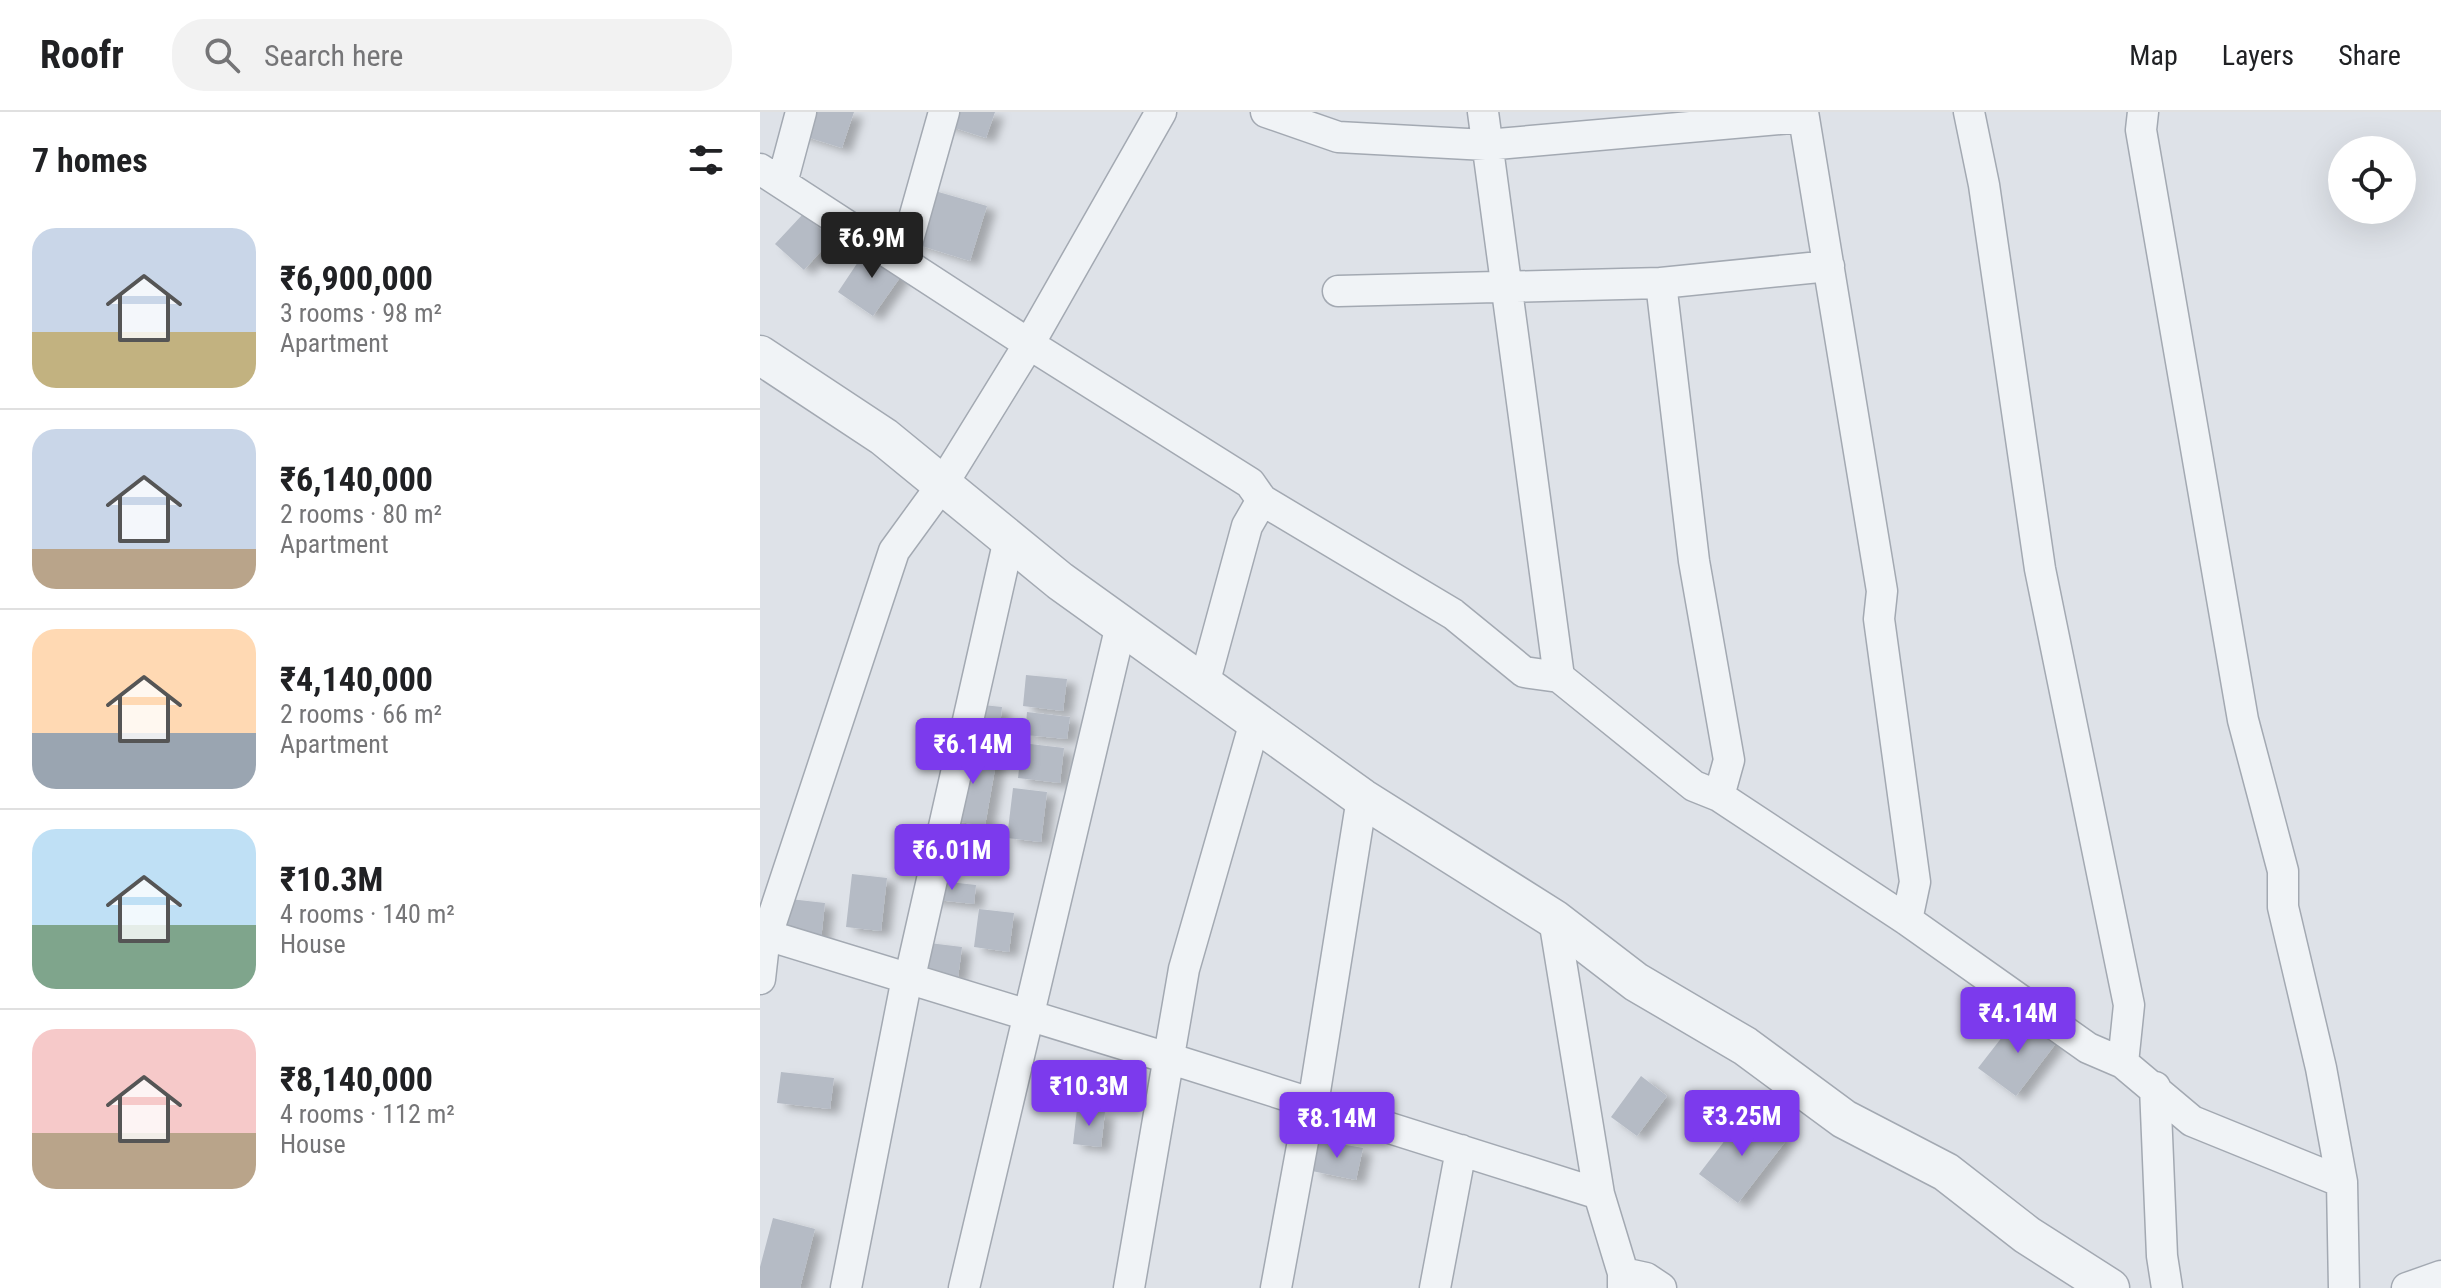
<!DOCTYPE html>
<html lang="en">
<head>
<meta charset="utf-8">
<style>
	:root { --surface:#fff; --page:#f2f2f2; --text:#202124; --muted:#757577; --line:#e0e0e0; --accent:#7c3aed }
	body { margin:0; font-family:"Roboto Condensed",sans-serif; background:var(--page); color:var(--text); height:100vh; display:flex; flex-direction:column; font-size:30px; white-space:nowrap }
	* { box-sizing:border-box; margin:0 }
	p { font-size:26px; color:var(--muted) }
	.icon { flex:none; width:44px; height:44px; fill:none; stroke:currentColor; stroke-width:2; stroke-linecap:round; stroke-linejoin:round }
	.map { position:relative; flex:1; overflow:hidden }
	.sheet { display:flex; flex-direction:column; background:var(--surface); width:760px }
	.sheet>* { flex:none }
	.buttons { position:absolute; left:1568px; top:24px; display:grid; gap:16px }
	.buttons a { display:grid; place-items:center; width:88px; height:88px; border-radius:50%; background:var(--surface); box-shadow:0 8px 32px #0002; font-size:40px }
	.price { position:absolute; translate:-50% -68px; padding:0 18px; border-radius:8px; background:var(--accent); color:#fff; font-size:26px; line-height:52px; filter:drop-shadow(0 2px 4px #0008) }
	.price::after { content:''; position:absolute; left:50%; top:48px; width:24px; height:18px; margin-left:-12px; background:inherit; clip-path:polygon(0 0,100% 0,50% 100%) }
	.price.active { background:#222; color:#fff }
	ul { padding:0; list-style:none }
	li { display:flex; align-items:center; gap:24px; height:200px; padding:0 32px }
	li+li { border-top:2px solid var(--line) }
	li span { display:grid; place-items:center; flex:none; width:224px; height:160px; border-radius:24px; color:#555 }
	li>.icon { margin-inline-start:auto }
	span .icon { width:96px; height:96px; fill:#fffc; stroke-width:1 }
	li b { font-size:34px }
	h2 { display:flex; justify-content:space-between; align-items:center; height:96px; padding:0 32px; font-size:34px }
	header { display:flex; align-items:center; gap:48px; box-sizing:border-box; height:112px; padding:0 40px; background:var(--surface); border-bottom:2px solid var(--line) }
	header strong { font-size:38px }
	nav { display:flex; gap:44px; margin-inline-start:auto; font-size:28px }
	.search { width:560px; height:72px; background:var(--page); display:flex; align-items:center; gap:20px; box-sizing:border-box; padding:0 28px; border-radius:32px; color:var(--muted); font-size:30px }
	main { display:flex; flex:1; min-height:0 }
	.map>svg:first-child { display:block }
	.building { fill:#b5bbc5; filter:url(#shadow) }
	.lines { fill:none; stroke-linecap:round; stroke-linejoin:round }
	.minor-casing { stroke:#a3a9b2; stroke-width:33 }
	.tertiary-casing { stroke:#a3a9b2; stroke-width:41 }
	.minor { stroke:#f0f3f6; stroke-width:30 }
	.tertiary { stroke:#f0f3f6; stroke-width:38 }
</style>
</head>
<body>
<header>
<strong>Roofr</strong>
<div class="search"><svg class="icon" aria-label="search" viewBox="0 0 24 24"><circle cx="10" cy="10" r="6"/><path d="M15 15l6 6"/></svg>Search here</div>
<nav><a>Map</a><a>Layers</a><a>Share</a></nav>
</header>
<main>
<section class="sheet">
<h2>7 homes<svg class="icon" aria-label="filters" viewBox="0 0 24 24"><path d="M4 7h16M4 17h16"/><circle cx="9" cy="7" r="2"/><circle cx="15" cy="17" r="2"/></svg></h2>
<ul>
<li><span style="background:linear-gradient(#c9d6e8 65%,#c2b280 0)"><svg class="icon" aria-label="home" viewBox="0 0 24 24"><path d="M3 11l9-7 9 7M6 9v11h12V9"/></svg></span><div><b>₹6,900,000</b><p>3 rooms · 98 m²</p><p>Apartment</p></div></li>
<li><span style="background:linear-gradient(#c9d6e8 75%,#b9a48a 0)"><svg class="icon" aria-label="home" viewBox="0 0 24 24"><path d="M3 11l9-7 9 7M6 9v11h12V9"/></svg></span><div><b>₹6,140,000</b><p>2 rooms · 80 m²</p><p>Apartment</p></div></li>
<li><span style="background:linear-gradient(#ffd9b3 65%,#9aa5b1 0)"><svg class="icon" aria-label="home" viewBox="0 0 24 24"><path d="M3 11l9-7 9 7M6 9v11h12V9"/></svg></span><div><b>₹4,140,000</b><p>2 rooms · 66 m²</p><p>Apartment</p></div></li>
<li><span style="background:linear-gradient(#bfe0f5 60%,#7fa58c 0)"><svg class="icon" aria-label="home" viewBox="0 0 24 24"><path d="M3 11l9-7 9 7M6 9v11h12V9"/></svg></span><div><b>₹10.3M</b><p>4 rooms · 140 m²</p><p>House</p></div></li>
<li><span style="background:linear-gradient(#f6c9c9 65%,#b9a48a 0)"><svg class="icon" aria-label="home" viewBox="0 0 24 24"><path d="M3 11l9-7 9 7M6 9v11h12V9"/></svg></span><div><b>₹8,140,000</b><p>4 rooms · 112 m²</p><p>House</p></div></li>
</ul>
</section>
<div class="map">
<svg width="1681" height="1176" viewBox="0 0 1681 1176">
	<defs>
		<filter id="shadow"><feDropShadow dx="9" dy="5" stdDeviation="4" flood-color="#0004"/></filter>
	</defs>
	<rect width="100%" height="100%" fill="#dee2e8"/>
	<path class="building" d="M40 0H94L82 36 34 21Z
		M180 0H235L226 26 176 10Z
		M168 77 227 94 210 149 152 131Z
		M43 102 72 127 44 158 15 132Z
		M110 132 146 157 113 204 78 180Z
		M266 563 307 567 303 599 263 594Z
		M204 591 242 595 239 624 201 620Z
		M267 600 310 605 307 627 265 623Z
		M262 631 304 636 300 671 258 666Z
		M201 633 238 640 225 714 188 708Z
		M253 676 287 680 281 730 247 726Z
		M184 712 225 717 221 743 180 739Z
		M92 762 127 766 121 819 86 815Z
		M171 768 216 773 214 792 168 787Z
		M30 787 65 791 61 828 25 824Z
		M219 797 254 801 249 840 214 835Z
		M161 830 202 835 198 866 158 862Z
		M1260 902 1297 930 1256 984 1218 956Z
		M21 960 74 966 70 997 17 991Z
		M881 964 907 984 877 1024 851 1005Z
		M317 997 345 1000 341 1035 313 1032Z
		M986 1001 1025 1030 978 1091 939 1062Z
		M558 1028 603 1036 596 1068 552 1059Z
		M13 1106 55 1117 40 1176H0V1155Z"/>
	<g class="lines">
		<defs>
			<path id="minor" d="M506 0 578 25 726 33 1043 5
				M723 0 799 565
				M1043 0 1122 479 1119 507 1155 770 1147 808
				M1209 0 1224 73 1280 457 1369 893 1363 951
				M1383 0 1381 18 1483 608 1523 759V795L1561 956 1582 1070 1584 1176
				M0 57 269 232 490 371 502 388 693 502 764 560 799 565 934 674 959 684 1147 808 1328 936 1363 951 1432 1009 1582 1070
				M22 71 41 0
				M142 149 184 0
				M901 171 934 449 969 648 959 684
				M578 179 901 171 1069 154
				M444 572 487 414 502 388
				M0 821 408 946 839 1082 794 807
				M0 867 5 823H7L134 439 182 373 269 232 401 0
				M1395 975 1402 1144 1407 1176
				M839 1082 863 1161V1176
				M863 1161 886 1166 901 1176
				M86 1176 147 866 150 865 249 427
				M204 1176 361 513
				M369 1176 424 857 495 610
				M516 1176 550 991 553 992 602 686
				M675 1176 701 1038
				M1647 1176 1681 1164"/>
			<path id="tertiary" d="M0 243 124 325 300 469 602 686 794 807 876 870 985 934 1084 1007 1186 1060 1267 1123 1350 1176"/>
		</defs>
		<use href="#minor" class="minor-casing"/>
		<use href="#tertiary" class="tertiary-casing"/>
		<use href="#minor" class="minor"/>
		<use href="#tertiary" class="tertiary"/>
	</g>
</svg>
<div class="buttons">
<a><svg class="icon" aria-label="locate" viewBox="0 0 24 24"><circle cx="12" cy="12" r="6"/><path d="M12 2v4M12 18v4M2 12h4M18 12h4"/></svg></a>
</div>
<b class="price active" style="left:112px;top:168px">₹6.9M</b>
<b class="price" style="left:213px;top:674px">₹6.14M</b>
<b class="price" style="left:192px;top:780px">₹6.01M</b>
<b class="price" style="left:1258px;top:943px">₹4.14M</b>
<b class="price" style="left:329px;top:1016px">₹10.3M</b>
<b class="price" style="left:982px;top:1046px">₹3.25M</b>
<b class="price" style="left:577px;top:1048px">₹8.14M</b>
</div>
</main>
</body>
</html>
